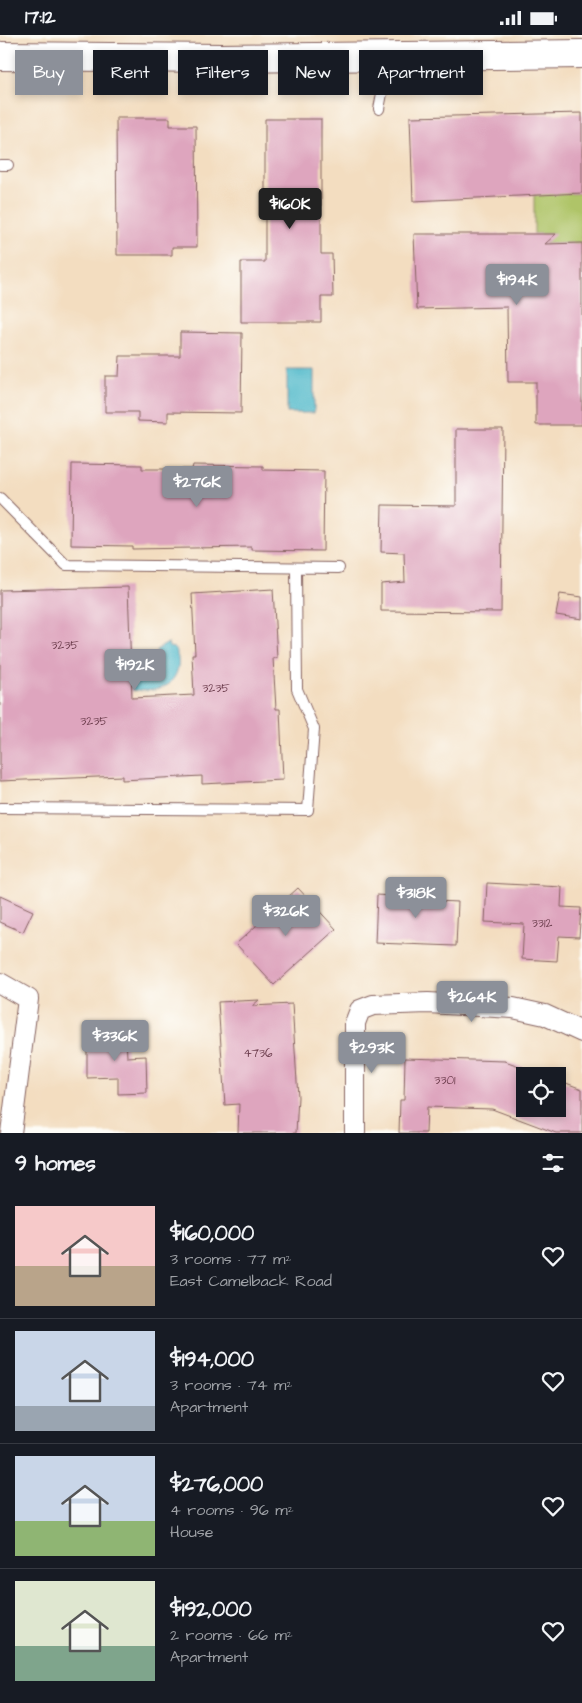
<!DOCTYPE html>
<html lang="en">
<head>
<meta charset="utf-8">
<style>
	:root { --surface:#171b24; --page:#242831; --text:#f1f3f6; --muted:#9ea1a6; --line:#363941; --accent:#8c9099 }
	body { margin:0; font-family:"Architects Daughter",sans-serif; background:var(--page); color:var(--text); height:100vh; display:flex; flex-direction:column; font-size:19px; white-space:nowrap }
	* { box-sizing:border-box; margin:0 }
	p { font-size:16px; color:var(--muted) }
	.icon { flex:none; width:28px; height:28px; fill:none; stroke:currentColor; stroke-width:2; stroke-linecap:round; stroke-linejoin:round }
	.map { position:relative; height:1098px; overflow:hidden }
	.panel { display:flex; flex-direction:column; background:var(--surface); flex:1 }
	.panel>* { flex:none }
	.hud { position:absolute; left:15px; top:15px; width:552px; height:45px; display:flex; gap:10px }
	.controls { position:absolute; left:516px; top:1032px; display:grid; gap:10px }
	.controls a { display:grid; place-items:center; width:50px; height:50px; border-radius:0px; background:var(--surface); box-shadow:0 2px 8px #0003; font-size:25px }
	.price { position:absolute; translate:-50% -42px; padding:0 11px; border-radius:5px; background:var(--accent); color:#fff; font-size:16px; line-height:32px; filter:drop-shadow(0 1px 2px #0008) }
	.price::after { content:''; position:absolute; left:50%; top:30px; width:15px; height:11px; margin-left:-8px; background:inherit; clip-path:polygon(0 0,100% 0,50% 100%) }
	.price.selected { background:#222; color:#fff }
	ul { padding:0; list-style:none }
	li { display:flex; align-items:center; gap:15px; height:125px; padding:0 15px }
	li+li { border-top:1px solid var(--line) }
	li span { display:grid; place-items:center; flex:none; width:140px; height:100px; border-radius:0px; color:#555 }
	li>.icon { margin-inline-start:auto }
	span .icon { width:60px; height:60px; fill:#fffc; stroke-width:1 }
	li b { font-size:21px }
	h2 { display:flex; justify-content:space-between; align-items:center; height:60px; padding:0 15px; font-size:21px }
	.chip { padding:0 18px; border-radius:0px; background:var(--surface); box-shadow:0 2px 8px #0003; font-size:18px; line-height:45px }
	.chip.selected { background:var(--accent); color:#fff }
	.status { display:flex; justify-content:space-between; align-items:center; height:35px; padding:0 25px; background:var(--surface); direction:ltr }
	.status svg { height:14px; fill:currentColor }
	.map>svg:first-child { display:block }
	.green { fill:#afc468; stroke:#7c724a }
	.water { fill:#4cb7c9; stroke:#4b6b7a }
	.building { fill:#dea5be }
	.lines { fill:none; stroke-linecap:round; stroke-linejoin:round }
	.lane-casing { stroke:#85625f; stroke-width:12 }
	.street-casing { stroke:#85625f; stroke-width:22 }
	.primary-casing { stroke:#85625f; stroke-width:30 }
	.lane { stroke:#fff; stroke-width:10 }
	.street { stroke:#fff; stroke-width:20 }
	.primary { stroke:#fff; stroke-width:28 }
	.labels { text-anchor:middle; dominant-baseline:central; stroke-width:5; stroke-linejoin:round; paint-order:stroke }
	.number-label { font-size:12px; fill:#6f4050 }
</style>
</head>
<body>
<div class="status"><b>17:12</b><svg viewBox="0 0 49 12"><path d="M0 12V9h3v3zM5 12V6h3v6zM10 12V3h3v9zM15 12V0h3v12zM26 1h20v11H26zM47 4h2v5h-2z"/></svg></div>
<div class="map">
<svg width="582" height="1098" viewBox="0 0 582 1098">
	<rect width="100%" height="100%" fill="#fdfcf7"/>
	<filter id="ink" filterUnits="userSpaceOnUse"><feTurbulence type="fractalNoise" baseFrequency=".02" numOctaves="2"/><feDisplacementMap in="SourceGraphic" scale="10" xChannelSelector="R" yChannelSelector="G"/><feConvolveMatrix kernelMatrix="1 2 1 2 8 2 1 2 1" color-interpolation-filters="sRGB"/></filter>
	<filter id="wash" filterUnits="userSpaceOnUse"><feTurbulence type="fractalNoise" baseFrequency=".0096" numOctaves="4" result="noise"/><feDisplacementMap in="SourceGraphic" scale="20" xChannelSelector="R" yChannelSelector="G"/><feGaussianBlur stdDeviation="1.12" result="paint"/><feColorMatrix in="noise" values="0 0 0 0 0 0 0 0 0 0 0 0 0 0 0 0 0 1.4 0 .05"/><feComposite in="paint" operator="in"/></filter>
	<g filter="url(#wash)">
		<rect width="100%" height="100%" fill="#f3ddc0"/>
		<path class="green" d="M567 137V159L582 158V208L545 209 555 199H534V140Z"/>
		<path class="water" d="M287 335H314V378H287Z
			M168 608 169 612 174 613C182 625 179 642 166 651 155 657 142 656 131 655L130 637C142 636 154 638 159 626L156 615Z"/>
		<g id="blocks">
			<path class="building" d="M582 78V158L413 166 410 82Z
				M116 83H170V91H196L197 212H172V220H117Z
				M265 84H321V219H332L333 262H321V287H241V227H265Z
				M414 199H556L545 209 582 208V390H536V347H508L507 272 417 274Z
				M180 297 242 298 241 378 168 377V387L138 386V377H105V341H119L120 321H180Z
				M456 394H503L501 577 381 576V549L405 547 404 518 381 517 382 470 456 471Z
				M72 429 142 430V434H192L193 430 263 431V435L324 436 323 516 252 515V512L132 514V511L71 510Z
				M128 552 132 663 194 660 192 619H195L192 559 273 554 277 623H273L276 674H280L283 745 202 749V741L122 745V741L0 746V555Z
				M560 559 582 562V584L556 580Z
				M487 848 562 852 561 872 581 873 579 902 559 901 557 926 522 924 524 889 485 887Z
				M404 852 436 853V866L458 867 456 911 375 908 377 860 404 862Z
				M298 853 336 894 274 950 236 909Z
				M0 861 33 876 23 897 0 887Z
				M259 965 252 971 292 969 298 1062 296 1098H238L239 1069 225 1070 218 967Z
				M106 991 107 1003H126L127 1022 146 1021 147 1058 118 1059V1042L87 1043V992Z
				M405 1023 505 1026 547 1041H525V1074H558V1045L582 1054V1098H556L492 1074 427 1072 426 1098H399L400 1065H404Z"/>
		</g>
	</g>
	<g filter="url(#ink)">
		<use href="#blocks" fill-opacity="0" stroke="#85625f" stroke-width="1"/>
		<g class="lines">
			<defs>
				<path id="lane" d="M379 74 389 22
					M0 130H8
					M0 463 66 530 339 533
					M0 773 308 775 314 694 297 654 296 533"/>
				<path id="street" d="M0 948 28 964 11 1098
					M355 1098V988L360 975 373 970 428 968 513 973 545 980 582 997"/>
				<path id="primary" d="M0 21 221 23 582 19"/>
			</defs>
			<use href="#lane" class="lane-casing"/>
			<use href="#street" class="street-casing"/>
			<use href="#primary" class="primary-casing"/>
			<use href="#lane" class="lane"/>
			<use href="#street" class="street"/>
			<use href="#primary" class="primary"/>
		</g>
	</g>
	<g class="labels">
		<g class="number-label">
			<text x="65" y="610">3235</text>
			<text x="216" y="653">3235</text>
			<text x="94" y="686">3235</text>
			<text x="542" y="888">3312</text>
			<text x="258" y="1018">4736</text>
			<text x="445" y="1045">3301</text>
		</g>
	</g>
</svg>
<div class="controls">
<a><svg class="icon" aria-label="locate" viewBox="0 0 24 24"><circle cx="12" cy="12" r="6"/><path d="M12 2v4M12 18v4M2 12h4M18 12h4"/></svg></a>
</div>
<b class="price selected" style="left:290px;top:195px">$160K</b>
<b class="price" style="left:517px;top:271px">$194K</b>
<b class="price" style="left:197px;top:473px">$276K</b>
<b class="price" style="left:135px;top:656px">$192K</b>
<b class="price" style="left:416px;top:884px">$318K</b>
<b class="price" style="left:286px;top:902px">$326K</b>
<b class="price" style="left:472px;top:988px">$264K</b>
<b class="price" style="left:115px;top:1027px">$336K</b>
<b class="price" style="left:372px;top:1039px">$293K</b>
<div class="hud">
<a class="chip selected">Buy</a>
<a class="chip">Rent</a>
<a class="chip">Filters</a>
<a class="chip">New</a>
<a class="chip">Apartment</a>
</div>
</div>
<section class="panel">
<h2>9 homes<svg class="icon" aria-label="filters" viewBox="0 0 24 24"><path d="M4 7h16M4 17h16"/><circle cx="9" cy="7" r="2"/><circle cx="15" cy="17" r="2"/></svg></h2>
<ul>
<li><span style="background:linear-gradient(#f6c9c9 60%,#b9a48a 0)"><svg class="icon" aria-label="home" viewBox="0 0 24 24"><path d="M3 11l9-7 9 7M6 9v11h12V9"/></svg></span><div><b>$160,000</b><p>3 rooms · 77 m²</p><p>East Camelback Road</p></div><svg class="icon" aria-label="heart" viewBox="0 0 24 24"><path d="M12 20l-8-8c-3-5 5-10 8-4 3-6 11-1 8 4z"/></svg></li>
<li><span style="background:linear-gradient(#c9d6e8 75%,#9aa5b1 0)"><svg class="icon" aria-label="home" viewBox="0 0 24 24"><path d="M3 11l9-7 9 7M6 9v11h12V9"/></svg></span><div><b>$194,000</b><p>3 rooms · 74 m²</p><p>Apartment</p></div><svg class="icon" aria-label="heart" viewBox="0 0 24 24"><path d="M12 20l-8-8c-3-5 5-10 8-4 3-6 11-1 8 4z"/></svg></li>
<li><span style="background:linear-gradient(#c9d6e8 65%,#8fb573 0)"><svg class="icon" aria-label="home" viewBox="0 0 24 24"><path d="M3 11l9-7 9 7M6 9v11h12V9"/></svg></span><div><b>$276,000</b><p>4 rooms · 96 m²</p><p>House</p></div><svg class="icon" aria-label="heart" viewBox="0 0 24 24"><path d="M12 20l-8-8c-3-5 5-10 8-4 3-6 11-1 8 4z"/></svg></li>
<li><span style="background:linear-gradient(#dfe7d0 65%,#7fa58c 0)"><svg class="icon" aria-label="home" viewBox="0 0 24 24"><path d="M3 11l9-7 9 7M6 9v11h12V9"/></svg></span><div><b>$192,000</b><p>2 rooms · 66 m²</p><p>Apartment</p></div><svg class="icon" aria-label="heart" viewBox="0 0 24 24"><path d="M12 20l-8-8c-3-5 5-10 8-4 3-6 11-1 8 4z"/></svg></li>
</ul>
</section>
</body>
</html>
